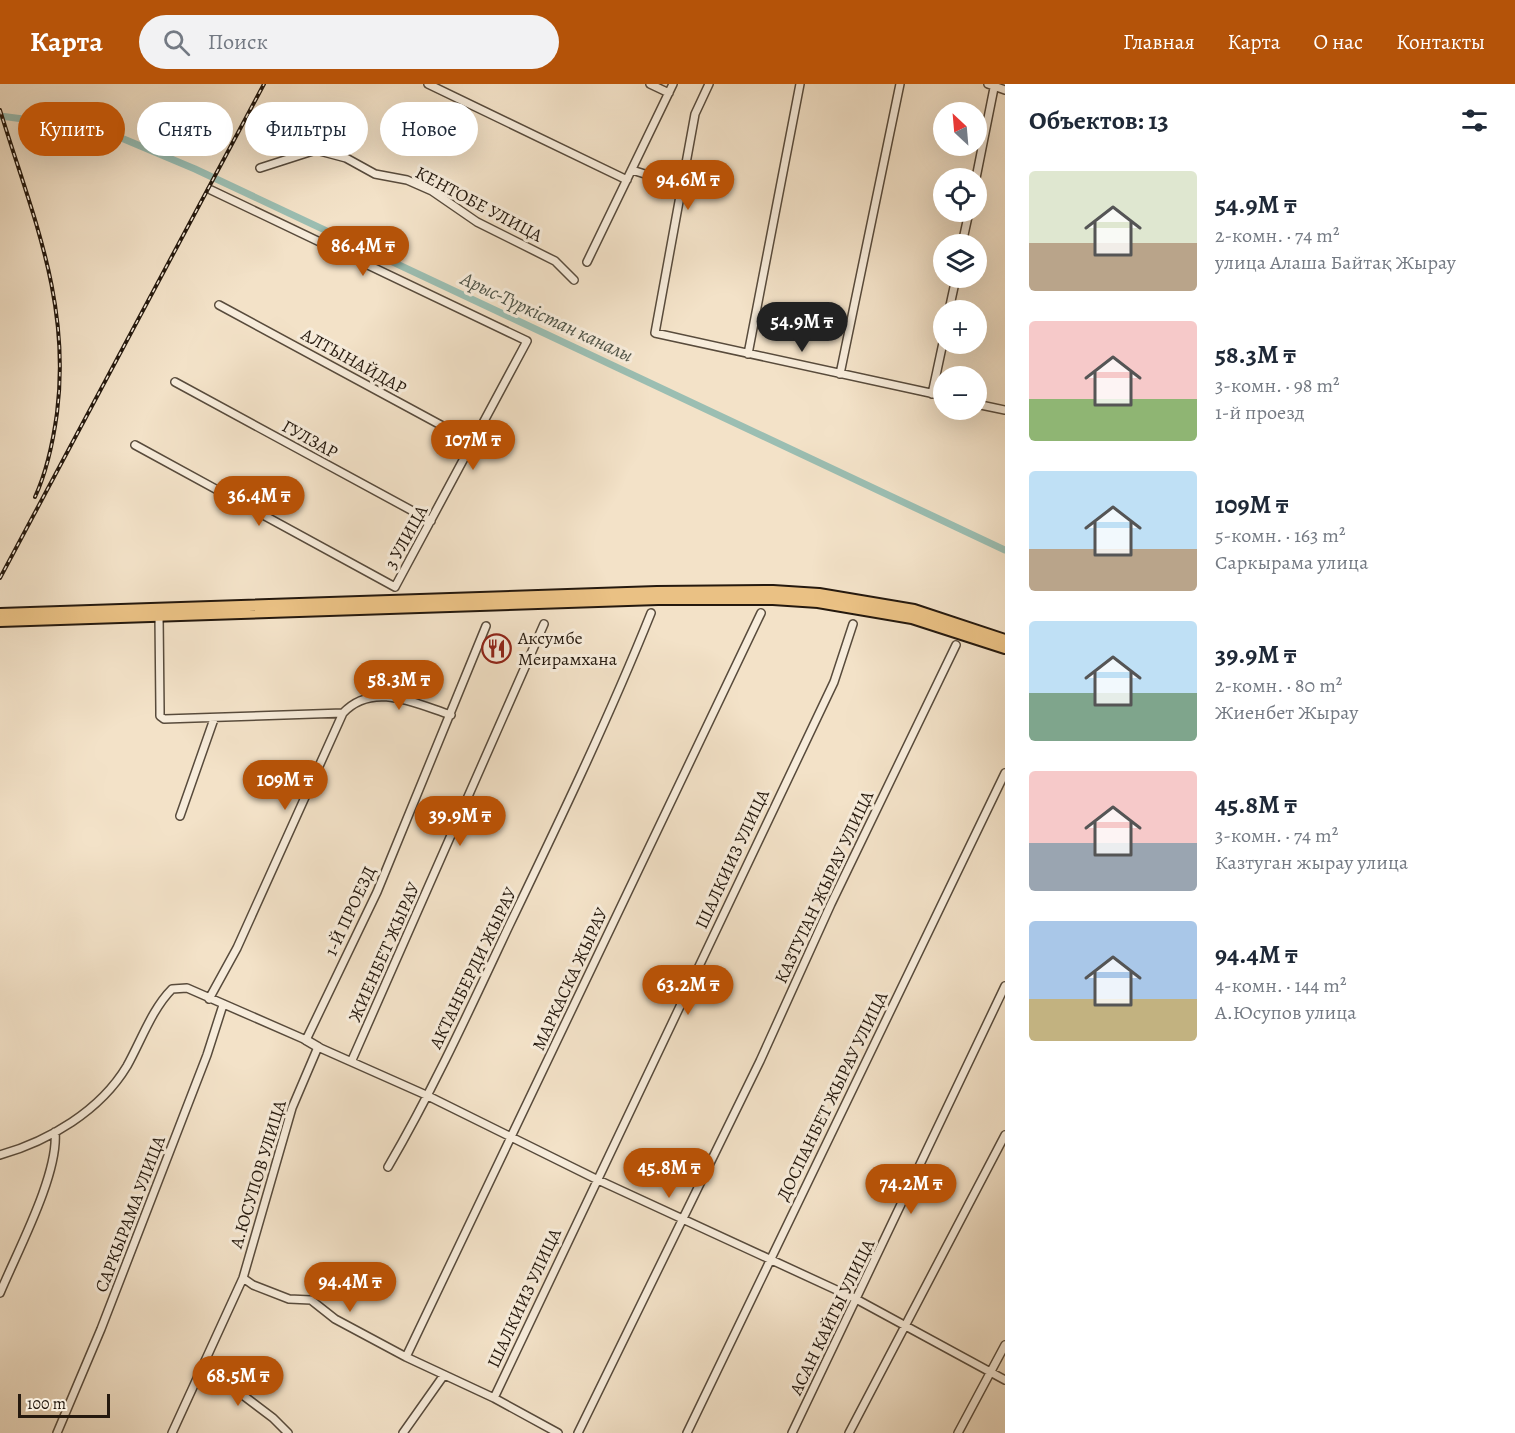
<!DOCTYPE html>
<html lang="ru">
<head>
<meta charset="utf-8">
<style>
	:root { --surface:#fff; --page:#f2f2f3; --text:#1f2937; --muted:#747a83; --accent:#b45309 }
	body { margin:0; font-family:Alegreya,serif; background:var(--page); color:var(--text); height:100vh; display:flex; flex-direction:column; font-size:22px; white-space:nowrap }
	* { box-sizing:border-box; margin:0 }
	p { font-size:20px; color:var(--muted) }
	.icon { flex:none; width:33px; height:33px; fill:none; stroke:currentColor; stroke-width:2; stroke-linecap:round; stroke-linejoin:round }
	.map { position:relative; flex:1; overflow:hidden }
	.panel { display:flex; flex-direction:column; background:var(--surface); width:510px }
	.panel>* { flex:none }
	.banner { position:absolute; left:18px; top:18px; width:570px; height:54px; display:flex; gap:12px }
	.needle { width:39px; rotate:334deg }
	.controls { position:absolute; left:933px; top:18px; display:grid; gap:12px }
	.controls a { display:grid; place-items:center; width:54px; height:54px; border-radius:50%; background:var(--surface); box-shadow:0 6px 24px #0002; font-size:30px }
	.scale { position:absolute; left:18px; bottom:15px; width:92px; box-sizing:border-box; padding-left:6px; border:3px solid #25190e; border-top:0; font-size:16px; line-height:21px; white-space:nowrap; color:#25190e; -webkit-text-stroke:4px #f7ecdb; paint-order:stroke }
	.price { position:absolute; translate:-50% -51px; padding:0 14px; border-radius:21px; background:var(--accent); color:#fff; font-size:20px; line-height:39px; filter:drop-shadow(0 2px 3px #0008) }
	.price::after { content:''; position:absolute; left:50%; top:36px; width:18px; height:14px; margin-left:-9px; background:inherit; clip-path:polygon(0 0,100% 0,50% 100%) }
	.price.active { background:#222; color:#fff }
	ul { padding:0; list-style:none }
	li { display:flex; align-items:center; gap:18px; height:150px; padding:0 24px }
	li span { display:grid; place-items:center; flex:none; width:168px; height:120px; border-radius:6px; color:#555 }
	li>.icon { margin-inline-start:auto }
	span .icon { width:72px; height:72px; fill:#fffc; stroke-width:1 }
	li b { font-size:26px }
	h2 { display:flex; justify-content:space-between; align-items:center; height:72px; padding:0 24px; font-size:26px }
	.pill { padding:0 21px; border-radius:27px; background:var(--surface); box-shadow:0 6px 24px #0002; font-size:21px; line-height:54px }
	.pill.active { background:var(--accent); color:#fff }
	header { display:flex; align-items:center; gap:36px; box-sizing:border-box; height:84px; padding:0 30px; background:var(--accent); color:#fff }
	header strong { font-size:28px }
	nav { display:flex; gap:33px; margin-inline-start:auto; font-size:21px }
	.search { width:420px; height:54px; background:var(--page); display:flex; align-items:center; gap:15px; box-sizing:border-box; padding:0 21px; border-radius:33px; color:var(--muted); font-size:22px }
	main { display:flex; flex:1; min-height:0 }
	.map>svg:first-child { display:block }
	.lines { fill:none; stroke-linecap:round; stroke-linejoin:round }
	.canal { stroke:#9bbeb2; stroke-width:7 }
	.minor-casing { stroke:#584b3c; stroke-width:10 }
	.tertiary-casing { stroke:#584b3c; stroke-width:11 }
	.trunk-casing { stroke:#25190e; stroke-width:14 }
	.minor { stroke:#f7ecdb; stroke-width:7 }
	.tertiary { stroke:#f7ecdb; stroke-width:8 }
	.trunk { stroke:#eac184; stroke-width:10 }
	.rail-casing { stroke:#25190e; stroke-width:4 }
	.rail { stroke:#f7ecdb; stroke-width:1.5; stroke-dasharray:4.5; stroke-linecap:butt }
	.labels { text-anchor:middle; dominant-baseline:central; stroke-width:6; stroke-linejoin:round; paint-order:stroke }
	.street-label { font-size:18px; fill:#25190e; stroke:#f7ecdb }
	.poi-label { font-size:18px; fill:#25190e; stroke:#f7ecdb; text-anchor:start }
	.water-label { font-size:20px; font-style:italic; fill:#4e5347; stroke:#f7ecdb }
</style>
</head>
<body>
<header>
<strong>Карта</strong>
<div class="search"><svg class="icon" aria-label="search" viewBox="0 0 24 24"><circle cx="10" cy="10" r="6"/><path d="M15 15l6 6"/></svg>Поиск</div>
<nav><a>Главная</a><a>Карта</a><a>О нас</a><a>Контакты</a></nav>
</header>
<main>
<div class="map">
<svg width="1005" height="1349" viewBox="0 0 1005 1349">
	<rect width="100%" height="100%" fill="#f3e2c8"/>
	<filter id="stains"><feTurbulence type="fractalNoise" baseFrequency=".00333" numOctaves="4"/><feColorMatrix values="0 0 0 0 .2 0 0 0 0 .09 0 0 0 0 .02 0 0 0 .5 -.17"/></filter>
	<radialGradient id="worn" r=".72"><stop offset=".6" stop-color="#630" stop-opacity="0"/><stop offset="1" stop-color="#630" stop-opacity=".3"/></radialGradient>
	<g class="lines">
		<path class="canal" d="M0 32 100 45 195 85 1005 466"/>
		<defs>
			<path id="minor" d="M428 0 627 96
				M650 0 669 9
				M709 0 695 30 655 249 944 312
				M988 0 1005 6
				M260 84 316 66 346 74 375 90 407 96 432 107 477 138 555 177 574 196
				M632 86 680 101
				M976 94 994 4
				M962 160 969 128
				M587 178 673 0
				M219 221 474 359
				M949 226 956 194
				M748 270 800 0
				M840 290 900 0
				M175 298 431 437
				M932 310 944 254
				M976 320 1005 326
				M135 361 395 503 527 257 211 106
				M159 532 160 626V632L164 635 343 629 237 864 209 915
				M343 629C373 597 416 620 451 631
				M180 732 214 635
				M352 976 544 540
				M0 1071C49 1057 100 1027 127 982 141 957 152 925 172 905L187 904 306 956 377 808 486 542
				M388 1083C433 1006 470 925 508 844 558 740 608 636 651 529
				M243 1194 253 1201 289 1215 311 1216 335 1235 406 1273 494 1314 558 1349
				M0 1209C17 1168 59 1090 55 1048
				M406 1273 761 529
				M203 1281 273 1334 288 1349
				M494 1314 834 598 853 540
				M57 1349 101 1245 207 971 223 921
				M172 1349 243 1194 292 1024 318 963 426 1011 596 1095 856 1215 1005 1296
				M403 1349 444 1291
				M578 1349 760 977 831 820 956 561
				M687 1349 1005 689
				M792 1349 1005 902
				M849 1349 1005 1051
				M958 1349 1005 1261"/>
			<path id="tertiary" d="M306 956 318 963"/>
			<path id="trunk" d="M0 530 657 508 773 507 819 510 914 526 1005 556
				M0 537 658 515H773L818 518 912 534 1005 564"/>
		</defs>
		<use href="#minor" class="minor-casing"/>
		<use href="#tertiary" class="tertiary-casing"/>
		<use href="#trunk" class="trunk-casing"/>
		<use href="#minor" class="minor"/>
		<use href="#tertiary" class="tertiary"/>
		<use href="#trunk" class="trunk"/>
		<defs>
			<path id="rail" d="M0 26C32 131 71 217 57 329 53 358 47 387 35 413
				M0 494 264 0"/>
		</defs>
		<use href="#rail" class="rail-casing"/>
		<use href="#rail" class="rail"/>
	</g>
	<defs>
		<symbol id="restaurant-ring" viewBox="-11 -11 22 22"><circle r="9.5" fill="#f7ecdb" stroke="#8f2418" stroke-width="1.5"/><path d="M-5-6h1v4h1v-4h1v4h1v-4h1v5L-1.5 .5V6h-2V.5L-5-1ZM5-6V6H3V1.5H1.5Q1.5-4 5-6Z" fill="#8f2418"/></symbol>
	</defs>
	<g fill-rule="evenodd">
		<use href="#restaurant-ring" x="480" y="548" width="33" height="33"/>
	</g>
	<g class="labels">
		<g class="street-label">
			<text transform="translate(479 120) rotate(28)">КЕНТОБЕ УЛИЦА</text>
			<text transform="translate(354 277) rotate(29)">АЛТЫНАЙДАР</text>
			<text transform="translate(310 355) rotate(29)">ГУЛЗАР</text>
			<text transform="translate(406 453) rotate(-61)">3 УЛИЦА</text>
			<text transform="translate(732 775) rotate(-65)">ШАЛКИИЗ УЛИЦА</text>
			<text transform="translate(824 803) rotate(-65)">КАЗТУГАН ЖЫРАУ УЛИЦА</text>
			<text transform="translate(350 827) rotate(-65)">1-Й ПРОЕЗД</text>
			<text transform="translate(384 868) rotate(-66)">ЖИЕНБЕТ ЖЫРАУ</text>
			<text transform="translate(473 884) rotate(-64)">АКТАНБЕРДИ ЖЫРАУ</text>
			<text transform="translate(570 895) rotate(-65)">МАРКАСКА ЖЫРАУ</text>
			<text transform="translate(832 1012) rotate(-64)">ДОСПАНБЕТ ЖЫРАУ УЛИЦА</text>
			<text transform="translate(258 1090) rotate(-73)">А.ЮСУПОВ УЛИЦА</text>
			<text transform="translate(130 1130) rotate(-69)">САРКЫРАМА УЛИЦА</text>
			<text transform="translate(524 1214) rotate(-65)">ШАЛКИИЗ УЛИЦА</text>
			<text transform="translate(832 1233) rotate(-64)">АСАН КАЙГЫ УЛИЦА</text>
		</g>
		<g class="poi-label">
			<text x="518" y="554">Аксумбе<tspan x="518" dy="21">Меирамхана</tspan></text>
		</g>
		<g class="water-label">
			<text transform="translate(547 233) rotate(25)">Арыс-Түркістан каналы</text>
		</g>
	</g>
	<rect width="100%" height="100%" filter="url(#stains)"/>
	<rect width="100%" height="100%" fill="url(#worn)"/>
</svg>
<div class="controls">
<a><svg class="needle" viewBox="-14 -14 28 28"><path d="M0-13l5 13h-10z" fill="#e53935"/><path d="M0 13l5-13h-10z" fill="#747a83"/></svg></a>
<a><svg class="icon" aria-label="locate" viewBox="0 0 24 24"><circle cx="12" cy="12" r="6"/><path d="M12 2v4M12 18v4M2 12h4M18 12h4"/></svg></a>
<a><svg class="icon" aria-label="layers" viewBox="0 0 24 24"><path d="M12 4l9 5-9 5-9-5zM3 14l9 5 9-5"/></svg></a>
<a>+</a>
<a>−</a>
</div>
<div class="scale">100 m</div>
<b class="price" style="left:688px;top:127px">94.6M ₸</b>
<b class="price" style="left:363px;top:193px">86.4M ₸</b>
<b class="price active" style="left:802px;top:269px">54.9M ₸</b>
<b class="price" style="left:473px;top:387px">107M ₸</b>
<b class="price" style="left:259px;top:443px">36.4M ₸</b>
<b class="price" style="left:399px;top:627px">58.3M ₸</b>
<b class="price" style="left:285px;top:727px">109M ₸</b>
<b class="price" style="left:460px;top:763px">39.9M ₸</b>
<b class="price" style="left:688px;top:932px">63.2M ₸</b>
<b class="price" style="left:669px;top:1115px">45.8M ₸</b>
<b class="price" style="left:911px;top:1131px">74.2M ₸</b>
<b class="price" style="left:350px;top:1229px">94.4M ₸</b>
<b class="price" style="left:238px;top:1323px">68.5M ₸</b>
<div class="banner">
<a class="pill active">Купить</a>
<a class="pill">Снять</a>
<a class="pill">Фильтры</a>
<a class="pill">Новое</a>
</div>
</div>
<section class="panel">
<h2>Объектов: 13<svg class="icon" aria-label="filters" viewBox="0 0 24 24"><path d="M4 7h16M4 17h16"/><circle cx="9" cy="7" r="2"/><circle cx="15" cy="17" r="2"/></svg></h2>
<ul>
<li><span style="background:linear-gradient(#dfe7d0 60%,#b9a48a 0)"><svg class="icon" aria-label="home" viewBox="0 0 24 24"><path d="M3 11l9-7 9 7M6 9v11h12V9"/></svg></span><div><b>54.9M ₸</b><p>2-комн. · 74 m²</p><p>улица Алаша Байтақ Жырау</p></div></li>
<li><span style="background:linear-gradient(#f6c9c9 65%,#8fb573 0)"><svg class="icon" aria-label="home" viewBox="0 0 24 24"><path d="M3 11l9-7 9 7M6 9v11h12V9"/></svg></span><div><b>58.3M ₸</b><p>3-комн. · 98 m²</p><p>1-й проезд</p></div></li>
<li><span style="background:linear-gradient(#bfe0f5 65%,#b9a48a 0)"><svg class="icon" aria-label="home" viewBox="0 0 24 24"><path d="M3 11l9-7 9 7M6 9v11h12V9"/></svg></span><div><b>109M ₸</b><p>5-комн. · 163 m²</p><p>Саркырама улица</p></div></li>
<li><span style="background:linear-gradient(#bfe0f5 60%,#7fa58c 0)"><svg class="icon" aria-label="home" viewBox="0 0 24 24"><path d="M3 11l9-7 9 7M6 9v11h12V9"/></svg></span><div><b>39.9M ₸</b><p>2-комн. · 80 m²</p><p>Жиенбет Жырау</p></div></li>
<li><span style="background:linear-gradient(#f6c9c9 60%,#9aa5b1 0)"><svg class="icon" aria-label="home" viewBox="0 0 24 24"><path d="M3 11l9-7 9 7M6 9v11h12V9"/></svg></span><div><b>45.8M ₸</b><p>3-комн. · 74 m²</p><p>Казтуган жырау улица</p></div></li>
<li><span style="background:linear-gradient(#a9c7e8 65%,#c2b280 0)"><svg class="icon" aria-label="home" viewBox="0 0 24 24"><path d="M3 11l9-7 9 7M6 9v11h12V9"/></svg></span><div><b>94.4M ₸</b><p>4-комн. · 144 m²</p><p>А.Юсупов улица</p></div></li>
</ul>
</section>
</main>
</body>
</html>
